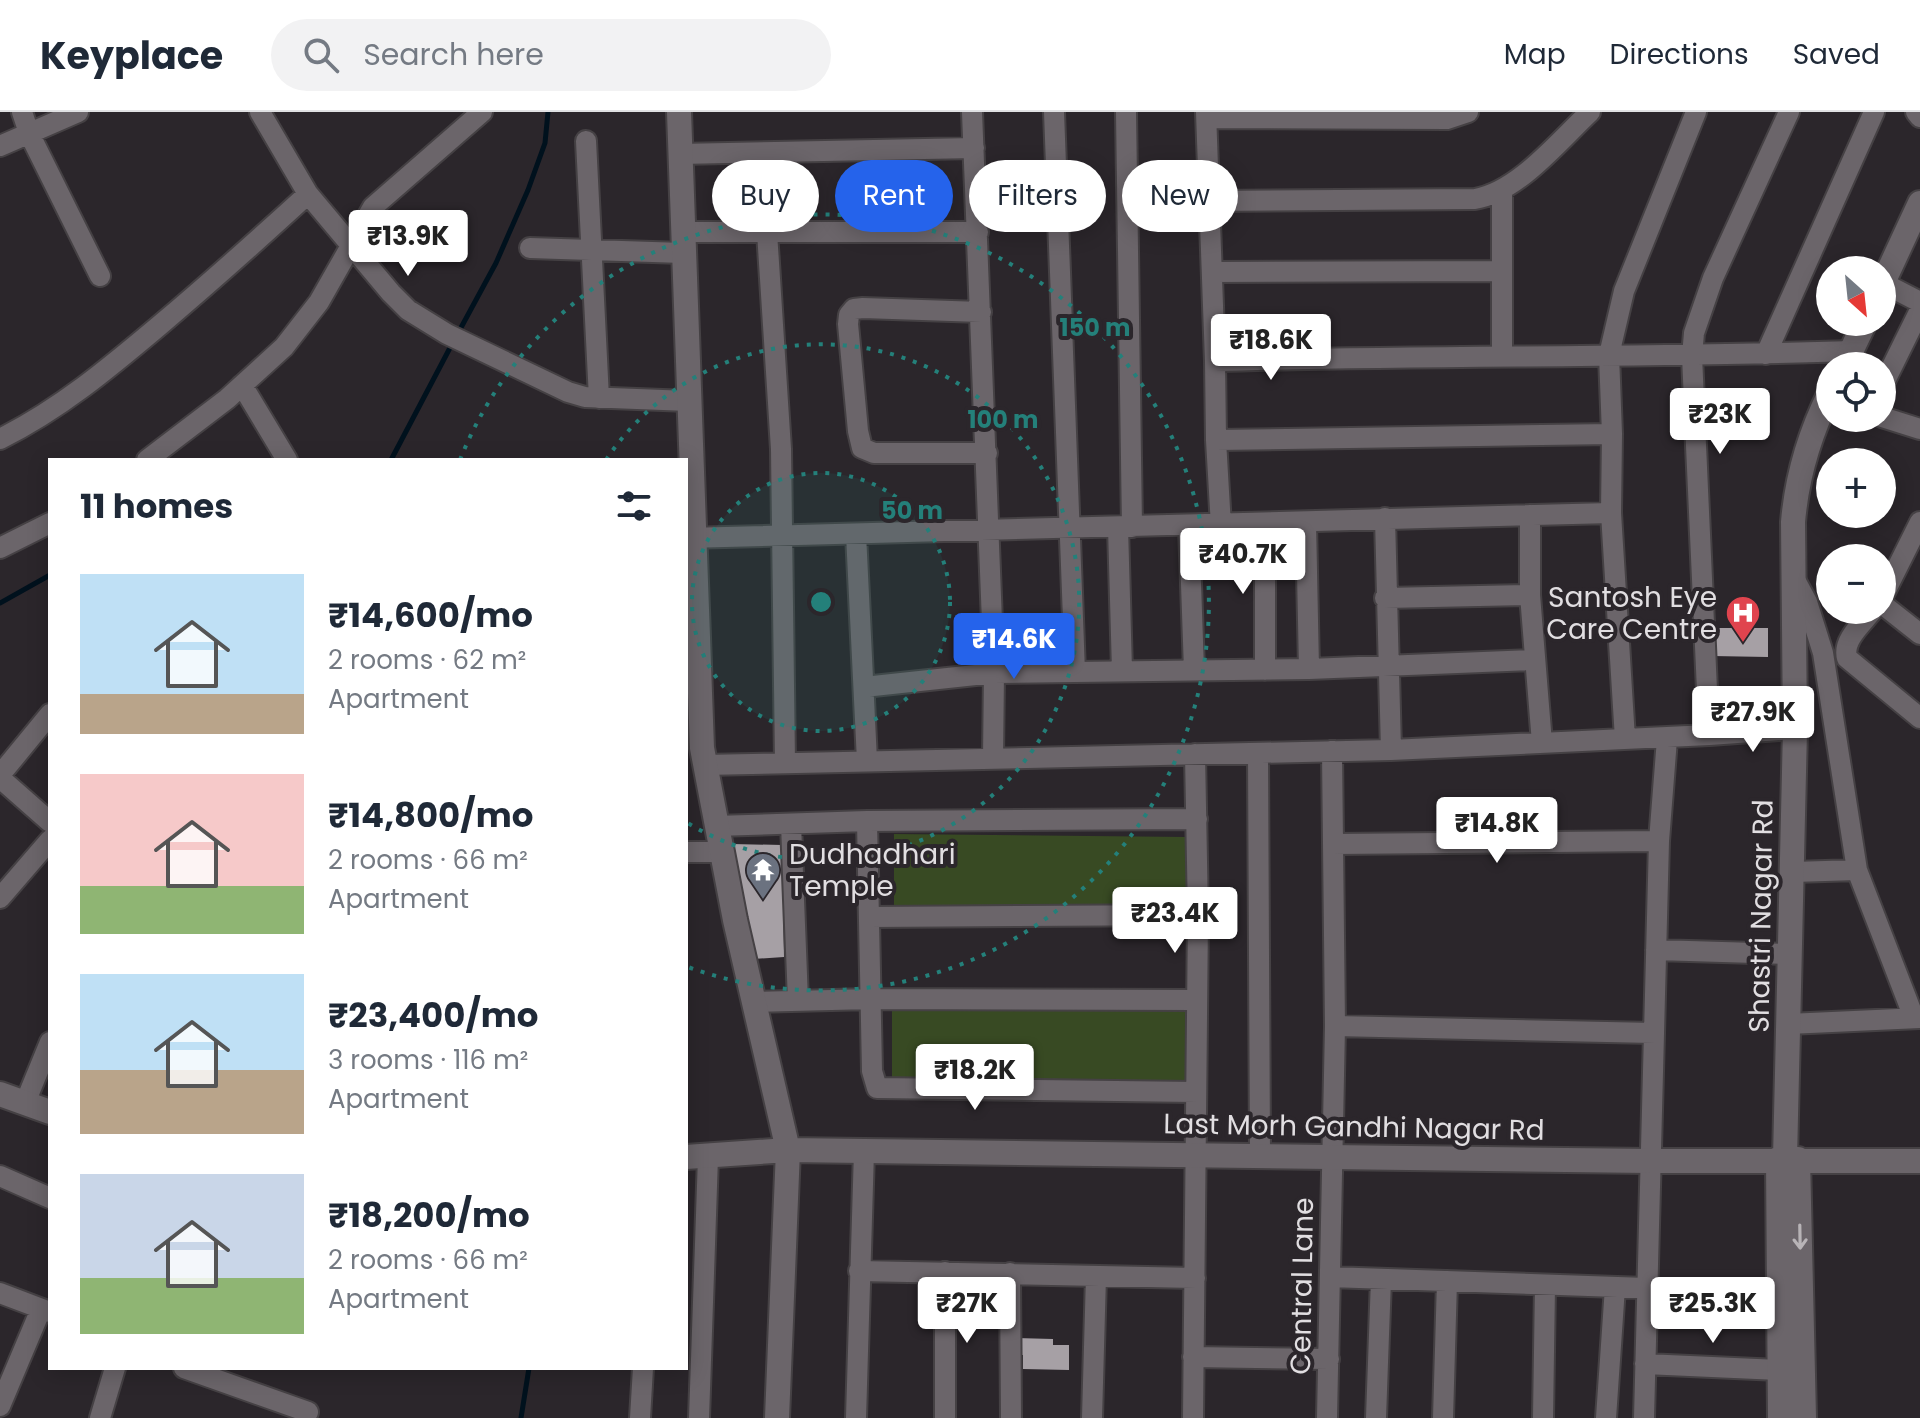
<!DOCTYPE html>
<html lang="en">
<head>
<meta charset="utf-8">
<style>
	:root { --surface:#fff; --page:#f2f2f3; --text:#1f2937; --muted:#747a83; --line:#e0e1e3; --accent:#2563eb }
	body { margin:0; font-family:Poppins,sans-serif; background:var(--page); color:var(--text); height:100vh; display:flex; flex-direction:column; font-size:30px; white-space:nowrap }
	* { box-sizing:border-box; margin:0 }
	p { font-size:26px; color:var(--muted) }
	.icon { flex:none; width:44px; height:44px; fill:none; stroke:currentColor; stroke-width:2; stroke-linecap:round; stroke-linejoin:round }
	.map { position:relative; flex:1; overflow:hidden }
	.sheet { position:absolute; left:48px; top:346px; width:640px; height:912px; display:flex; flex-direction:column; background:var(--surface); border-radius:0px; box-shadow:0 4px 20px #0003 }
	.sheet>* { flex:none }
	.guide { position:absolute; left:712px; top:48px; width:760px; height:72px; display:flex; gap:16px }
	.needle { width:52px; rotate:153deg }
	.tools { position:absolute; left:1816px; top:144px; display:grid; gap:16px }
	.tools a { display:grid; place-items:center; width:80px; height:80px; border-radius:50%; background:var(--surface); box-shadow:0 4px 20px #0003; font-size:40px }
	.price { position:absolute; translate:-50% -68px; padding:0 18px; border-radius:8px; background:#fff; color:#222; font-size:26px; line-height:52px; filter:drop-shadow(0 2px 4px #0008) }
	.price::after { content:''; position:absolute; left:50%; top:48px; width:24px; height:18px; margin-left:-12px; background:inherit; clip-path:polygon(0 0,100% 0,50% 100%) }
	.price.selected { background:var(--accent); color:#fff }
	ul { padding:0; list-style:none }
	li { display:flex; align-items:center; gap:24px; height:200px; padding:0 32px }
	li span { display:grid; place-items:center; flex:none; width:224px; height:160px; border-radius:0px; color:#555 }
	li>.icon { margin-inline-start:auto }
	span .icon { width:96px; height:96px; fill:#fffc; stroke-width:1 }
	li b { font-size:34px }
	h2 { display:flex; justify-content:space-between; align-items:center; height:96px; padding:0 32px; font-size:34px }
	.tag { padding:0 28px; border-radius:36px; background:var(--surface); box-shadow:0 4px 20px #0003; font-size:28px; line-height:72px }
	.tag.selected { background:var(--accent); color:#fff }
	header { display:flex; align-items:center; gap:48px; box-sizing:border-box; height:112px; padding:0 40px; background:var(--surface); border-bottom:2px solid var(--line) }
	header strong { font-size:38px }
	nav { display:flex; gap:44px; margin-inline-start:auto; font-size:28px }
	.search { width:560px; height:72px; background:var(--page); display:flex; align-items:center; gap:20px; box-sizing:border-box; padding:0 28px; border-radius:44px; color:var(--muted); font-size:30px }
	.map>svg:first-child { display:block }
	.green { fill:#384a23 }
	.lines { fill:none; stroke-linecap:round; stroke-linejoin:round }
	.stream { stroke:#00111d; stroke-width:5 }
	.building { fill:#a6a0a5 }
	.minor-casing { stroke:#454144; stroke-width:24 }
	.tertiary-casing { stroke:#454144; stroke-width:28 }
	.minor { stroke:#6b656a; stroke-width:20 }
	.tertiary { stroke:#6b656a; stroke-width:24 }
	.oneway { stroke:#b8b4b7 }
	.ring { fill:none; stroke:#24807a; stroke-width:4; stroke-dasharray:4 8 }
	.labels { text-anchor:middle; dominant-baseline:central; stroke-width:8; stroke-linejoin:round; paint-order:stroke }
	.poi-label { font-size:28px; fill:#e1dee1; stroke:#2b262b; text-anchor:end }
	.street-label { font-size:28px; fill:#e1dee1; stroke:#2b262b }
	.centre { fill:#24807a; stroke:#2b262b; stroke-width:4 }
	.ring-label { font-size:24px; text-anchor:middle; font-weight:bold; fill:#24807a; stroke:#2b262b; stroke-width:8; stroke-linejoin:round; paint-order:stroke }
</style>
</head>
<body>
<header>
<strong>Keyplace</strong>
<div class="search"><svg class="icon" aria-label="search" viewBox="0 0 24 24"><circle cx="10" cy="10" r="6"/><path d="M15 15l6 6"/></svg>Search here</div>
<nav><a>Map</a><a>Directions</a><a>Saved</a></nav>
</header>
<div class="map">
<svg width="1920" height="1306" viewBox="0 0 1920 1306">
	<rect width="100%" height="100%" fill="#2b262b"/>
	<path class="green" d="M894 722 1187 725 1186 792 894 795Z
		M1187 896 1189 971 892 975V899Z"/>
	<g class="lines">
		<path class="stream" d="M457 223 496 151 528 78 545 31 548 0
			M391 348 452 232
			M0 491 50 463
			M521 1306 529 1256"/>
	</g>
	<path class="building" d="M1712 516H1768V545L1712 544Z
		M732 732 782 733 784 845 753 847Z
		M1015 1226 1053 1227V1233H1069V1258L1023 1257V1243H1014Z"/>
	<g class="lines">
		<defs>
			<path id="minor" d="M22 0 29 21 100 164
				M260 0 308 82 391 181 408 198 447 222 568 280 585 285 689 289
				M1054 0 1075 560
				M1126 0 1132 415
				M1206 0 1215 249C1427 243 1640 246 1852 239
				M1916 0 1920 5
				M1207 6 1447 7 1468 0
				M586 29 599 286
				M0 34 78 0
				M679 42 974 36
				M1209 89 1475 87C1518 80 1559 29 1590 0
				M682 120H978
				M767 120 781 337 785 651
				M530 136 683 141
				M1212 160 1502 159
				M1883 171 1920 190
				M981 200 863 196 854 197 849 203 848 212 858 319 862 336 874 341H987
				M1766 242 1874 0
				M1502 244V79
				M1215 249 1216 328 1221 414
				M242 273 287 348
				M1882 275 1920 198
				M1882 305 1920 317
				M0 327C60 297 109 256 160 213 211 170 260 126 308 82
				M1216 328 1612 322
				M147 348 227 287 284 235 319 190 373 95 482 0
				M1530 403V483L1542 631
				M1385 406 1391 638
				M1265 411V558
				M1306 411 1309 557 1533 548
				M1189 414 1194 558
				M1118 415 1122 559
				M856 422 867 649
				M686 426 1611 401
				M0 436 50 411
				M1794 466 1807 490 1823 541 1857 758 1914 906
				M1385 486 1530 483
				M1882 486 1920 410
				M1882 492 1920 522
				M1873 498C1863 511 1842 528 1847 546L1920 606
				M864 575 994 561 972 0
				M1709 623 1795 617
				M1625 627 1611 401 1612 322 1609 243 1624 179 1696 0
				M1258 641 1260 1042
				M993 646 994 561 1309 557
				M704 653 1391 638 1709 623 1692 244 1694 221 1713 166 1789 0
				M0 663 50 602
				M0 666 50 710
				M867 709 872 959 877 976 1196 980
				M791 712 798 889
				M716 714 867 709 1197 707
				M1334 732 1659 729
				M686 740H721
				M1793 760 1857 758
				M0 786 50 728
				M869 805 1198 803
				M1656 838 1790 842
				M754 890 871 887 1197 888
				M1788 912 1920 906
				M1335 914 1654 921
				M25 991 50 930
				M0 1064 50 1086
				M859 1159 1195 1166
				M945 1160V1306
				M1010 1161 1011 1306
				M1330 1165 1646 1176
				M0 1181 50 1200
				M1193 1245 1329 1247
				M1645 1252 1779 1258
				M184 1256 308 1300
				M0 1294 41 1197
				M100 1306 115 1256
				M640 1306 643 1256
				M699 1306 708 1045
				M856 1306 864 1039
				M1092 1306 1096 1164
				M1193 1306 1198 803 1195 642
				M1327 1306 1335 914 1332 639
				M1376 1306 1381 1167
				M1443 1306 1447 1169
				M1543 1306 1545 1173
				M1606 1306 1615 1175
				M1644 1306 1659 729 1667 627"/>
			<path id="tertiary" d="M679 0 702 636 735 808 788 1038 777 1306
				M1882 173 1920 91
				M1844 254 1865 210
				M0 982 50 1000
				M686 1045 788 1038 1650 1049H1920
				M1778 1047 1780 1306
				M1785 1047 1795 617 1793 410C1797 364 1809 323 1830 281
				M1798 1047 1804 1306"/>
		</defs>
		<use href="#minor" class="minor-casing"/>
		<use href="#tertiary" class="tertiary-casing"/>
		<use href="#minor" class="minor"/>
		<use href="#tertiary" class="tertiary"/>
	</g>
	<defs><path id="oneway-shaft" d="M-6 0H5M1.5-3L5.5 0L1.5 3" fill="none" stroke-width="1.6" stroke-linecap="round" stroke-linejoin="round" transform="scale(2)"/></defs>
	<use class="oneway" href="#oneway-shaft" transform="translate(1800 1125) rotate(89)"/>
	<circle cx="821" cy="490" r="129" fill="#24807a" fill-opacity=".12"/>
	<g class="ring">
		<circle cx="821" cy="490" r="129"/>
		<path d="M606 348A258 258 0 1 1 686 710"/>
		<path d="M460 348A388 388 0 1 1 688 855"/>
	</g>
	<defs>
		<symbol id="hospital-pin" viewBox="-11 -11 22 30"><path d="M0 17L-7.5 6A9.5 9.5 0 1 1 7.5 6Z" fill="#e0444e" stroke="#2b262b"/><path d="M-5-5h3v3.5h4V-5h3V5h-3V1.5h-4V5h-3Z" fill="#fff"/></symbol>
		<symbol id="temple-pin" viewBox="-11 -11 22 30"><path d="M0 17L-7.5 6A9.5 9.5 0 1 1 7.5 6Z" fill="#6b7280" stroke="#2b262b"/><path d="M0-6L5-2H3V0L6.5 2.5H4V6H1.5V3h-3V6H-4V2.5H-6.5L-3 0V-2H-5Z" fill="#fff"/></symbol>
	</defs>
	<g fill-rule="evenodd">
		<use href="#hospital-pin" x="1723" y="481" width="40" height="54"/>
		<use href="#temple-pin" x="743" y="738" width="40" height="54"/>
	</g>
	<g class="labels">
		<g class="poi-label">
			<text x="1717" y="485">Santosh Eye<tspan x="1717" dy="32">Care Centre</tspan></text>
			<text x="789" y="742" text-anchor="start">Dudhadhari<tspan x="789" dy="32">Temple</tspan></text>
		</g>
		<g class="street-label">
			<text transform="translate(1761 804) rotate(-89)">Shastri Nagar Rd</text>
			<text transform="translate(1354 1015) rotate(1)">Last Morh Gandhi Nagar Rd</text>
			<text transform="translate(1302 1174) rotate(-89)">Central Lane</text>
		</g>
	</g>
	<circle cx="821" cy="490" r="12" class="centre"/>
	<g class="ring-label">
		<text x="1095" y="224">150 m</text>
		<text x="1003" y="316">100 m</text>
		<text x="912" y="407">50 m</text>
	</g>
</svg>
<div class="tools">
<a><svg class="needle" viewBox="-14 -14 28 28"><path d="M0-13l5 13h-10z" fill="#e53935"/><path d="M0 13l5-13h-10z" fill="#747a83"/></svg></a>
<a><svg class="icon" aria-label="locate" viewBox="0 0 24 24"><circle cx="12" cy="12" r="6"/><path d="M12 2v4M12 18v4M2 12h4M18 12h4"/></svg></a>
<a>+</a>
<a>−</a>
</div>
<b class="price" style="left:408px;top:166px">₹13.9K</b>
<b class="price" style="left:1271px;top:270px">₹18.6K</b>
<b class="price" style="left:1720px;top:344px">₹23K</b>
<b class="price" style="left:1243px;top:484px">₹40.7K</b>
<b class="price selected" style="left:1014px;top:569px">₹14.6K</b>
<b class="price" style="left:1753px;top:642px">₹27.9K</b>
<b class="price" style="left:1497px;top:753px">₹14.8K</b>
<b class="price" style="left:1175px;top:843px">₹23.4K</b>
<b class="price" style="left:975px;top:1000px">₹18.2K</b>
<b class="price" style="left:967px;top:1233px">₹27K</b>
<b class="price" style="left:1713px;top:1233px">₹25.3K</b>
<div class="guide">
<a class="tag">Buy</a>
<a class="tag selected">Rent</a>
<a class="tag">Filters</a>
<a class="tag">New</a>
</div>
<section class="sheet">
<h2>11 homes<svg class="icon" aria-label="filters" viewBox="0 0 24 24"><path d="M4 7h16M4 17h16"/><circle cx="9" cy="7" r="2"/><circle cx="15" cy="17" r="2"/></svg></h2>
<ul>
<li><span style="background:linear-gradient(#bfe0f5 75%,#b9a48a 0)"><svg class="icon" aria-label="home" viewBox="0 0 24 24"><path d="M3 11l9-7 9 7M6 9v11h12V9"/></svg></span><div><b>₹14,600/mo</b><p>2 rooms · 62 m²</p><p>Apartment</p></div></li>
<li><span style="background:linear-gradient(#f6c9c9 70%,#8fb573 0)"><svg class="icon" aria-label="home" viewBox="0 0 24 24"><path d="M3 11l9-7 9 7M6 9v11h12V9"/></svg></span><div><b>₹14,800/mo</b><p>2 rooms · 66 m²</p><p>Apartment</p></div></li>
<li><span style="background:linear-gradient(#bfe0f5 60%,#b9a48a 0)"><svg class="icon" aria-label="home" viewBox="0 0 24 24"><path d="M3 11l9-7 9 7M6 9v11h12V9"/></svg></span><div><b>₹23,400/mo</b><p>3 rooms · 116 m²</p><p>Apartment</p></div></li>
<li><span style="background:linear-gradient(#c9d6e8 65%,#8fb573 0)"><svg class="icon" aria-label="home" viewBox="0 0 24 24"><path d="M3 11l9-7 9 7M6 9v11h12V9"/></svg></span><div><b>₹18,200/mo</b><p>2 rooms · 66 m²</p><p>Apartment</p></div></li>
</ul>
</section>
</div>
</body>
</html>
